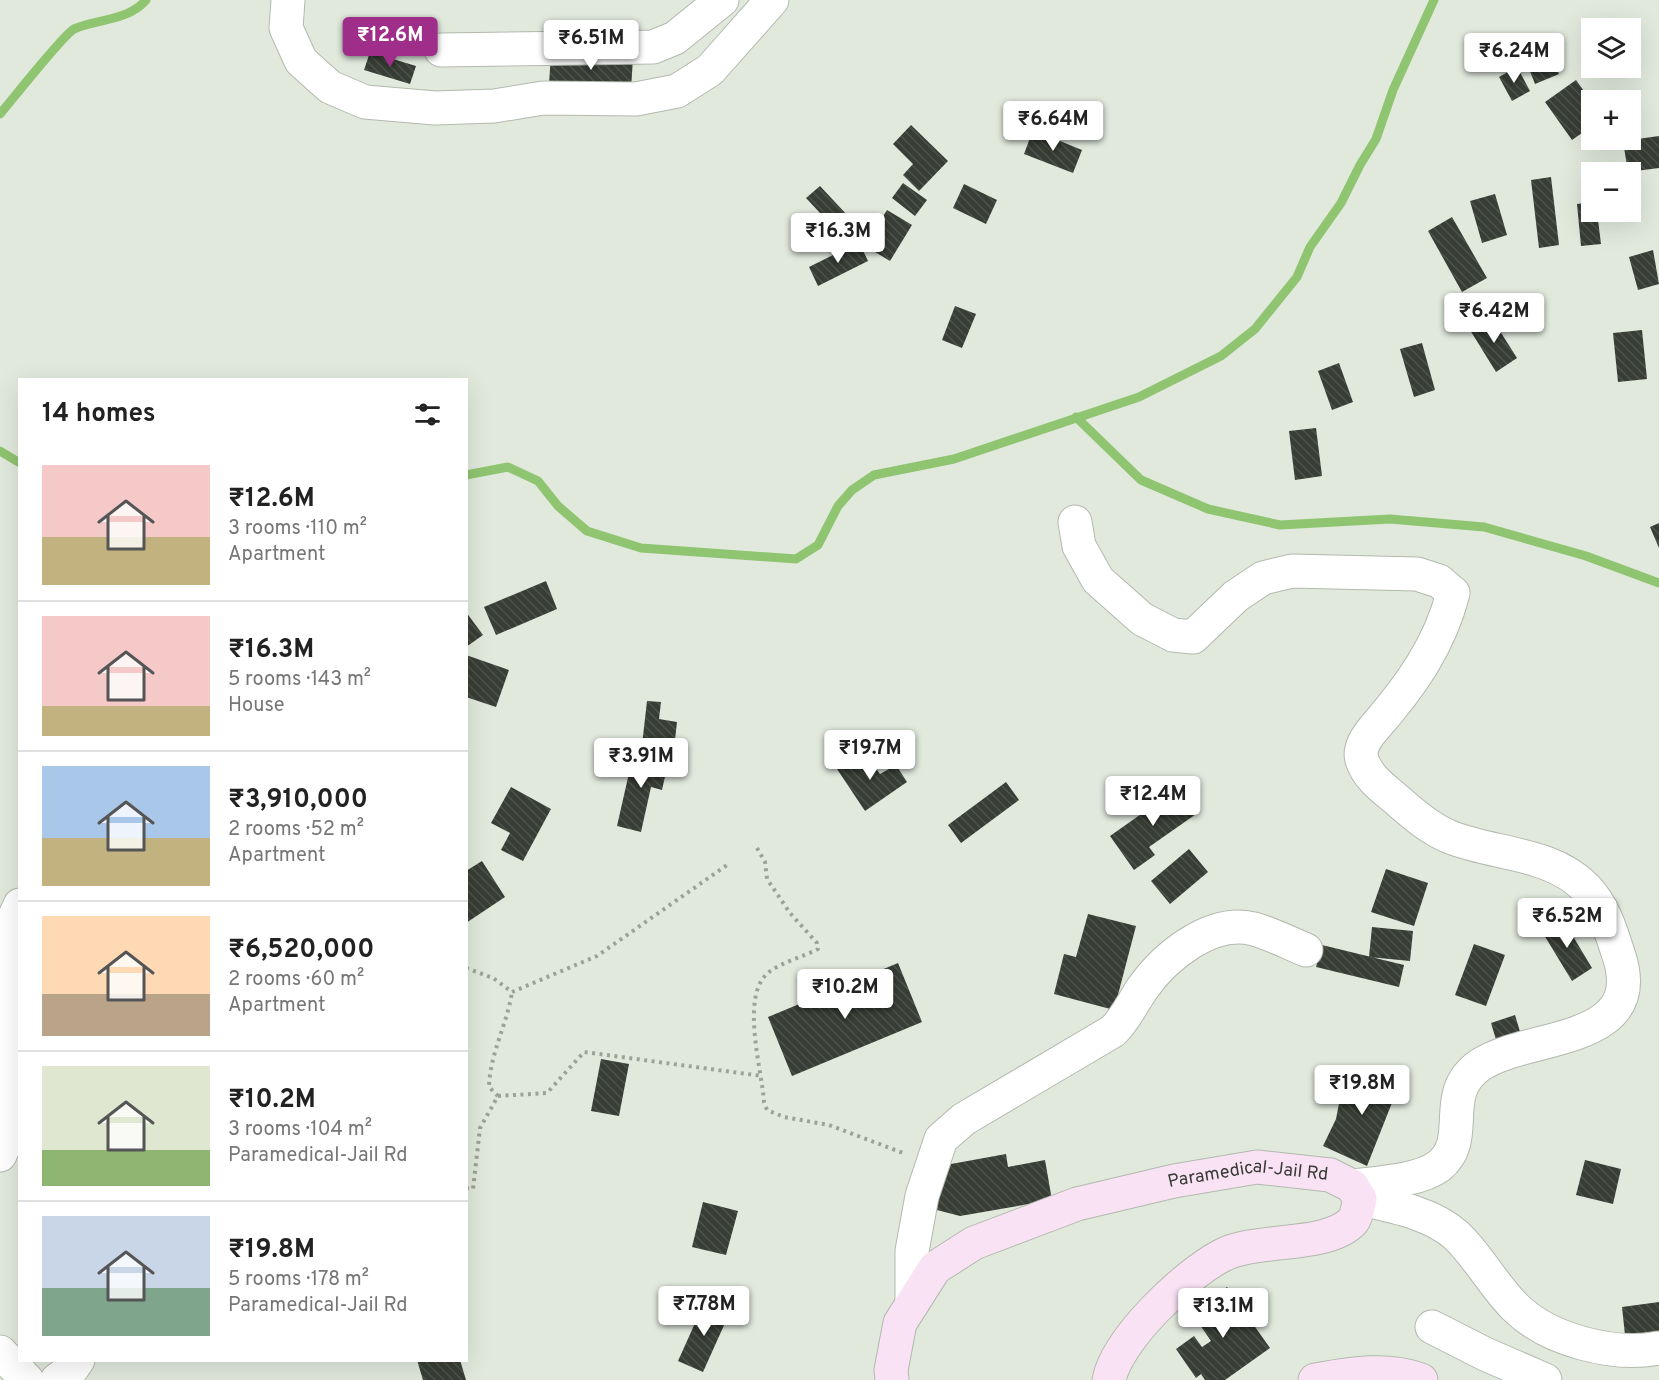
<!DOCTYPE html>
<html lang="en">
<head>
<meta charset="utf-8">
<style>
	:root { --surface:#fff; --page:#f6f6f6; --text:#222; --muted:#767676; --line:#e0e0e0; --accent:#9f2e8b }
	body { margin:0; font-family:Overpass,sans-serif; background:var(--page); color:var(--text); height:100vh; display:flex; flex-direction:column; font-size:22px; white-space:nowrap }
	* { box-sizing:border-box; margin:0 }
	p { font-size:20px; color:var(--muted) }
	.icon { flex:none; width:33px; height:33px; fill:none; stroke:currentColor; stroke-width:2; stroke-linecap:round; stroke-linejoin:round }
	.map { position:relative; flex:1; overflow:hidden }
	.panel { position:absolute; left:18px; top:378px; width:450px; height:984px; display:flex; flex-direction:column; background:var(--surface); border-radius:0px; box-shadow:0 6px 24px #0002 }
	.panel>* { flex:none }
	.tools { position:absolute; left:1581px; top:18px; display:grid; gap:12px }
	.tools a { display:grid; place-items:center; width:60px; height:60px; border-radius:0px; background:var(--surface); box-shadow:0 6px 24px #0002; font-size:30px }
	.price { position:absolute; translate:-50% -51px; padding:0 14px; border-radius:6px; background:#fff; color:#222; font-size:20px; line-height:39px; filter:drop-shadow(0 2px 3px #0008) }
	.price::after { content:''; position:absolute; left:50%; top:36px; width:18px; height:14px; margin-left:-9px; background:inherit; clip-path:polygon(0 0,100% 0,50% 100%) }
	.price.active { background:var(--accent); color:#fff }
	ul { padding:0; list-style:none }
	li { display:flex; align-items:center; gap:18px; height:150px; padding:0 24px }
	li+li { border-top:2px solid var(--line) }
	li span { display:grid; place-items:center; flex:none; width:168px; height:120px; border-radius:0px; color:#555 }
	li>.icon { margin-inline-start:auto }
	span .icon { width:72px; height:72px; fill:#fffc; stroke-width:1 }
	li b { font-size:26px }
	h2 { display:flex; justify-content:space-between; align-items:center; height:72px; padding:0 24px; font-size:26px }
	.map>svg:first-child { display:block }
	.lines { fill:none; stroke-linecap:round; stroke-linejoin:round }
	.stream { stroke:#8fc470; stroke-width:9 }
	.building { fill:url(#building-back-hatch) }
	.minor-casing { stroke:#b2b9ae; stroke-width:35 }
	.tertiary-casing { stroke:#b2b9ae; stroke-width:35 }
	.secondary-casing { stroke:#b2b9ae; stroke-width:35 }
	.path { stroke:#9ca298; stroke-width:4; stroke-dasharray:3 4.5; stroke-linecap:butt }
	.minor { stroke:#fff; stroke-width:33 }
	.tertiary { stroke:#fff; stroke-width:33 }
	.secondary { stroke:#f9e2f4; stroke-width:33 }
	.labels { text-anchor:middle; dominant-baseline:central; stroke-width:6; stroke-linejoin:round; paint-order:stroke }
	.street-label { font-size:18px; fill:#373a35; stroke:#fff }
</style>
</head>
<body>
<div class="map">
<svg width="1659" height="1380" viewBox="0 0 1659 1380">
	<defs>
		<pattern id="building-back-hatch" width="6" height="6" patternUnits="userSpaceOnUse" patternTransform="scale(1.5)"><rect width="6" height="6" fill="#383e35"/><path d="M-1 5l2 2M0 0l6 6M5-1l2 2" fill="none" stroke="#4d524a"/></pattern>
	</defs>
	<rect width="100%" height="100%" fill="#e1e9dd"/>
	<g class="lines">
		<path class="stream" d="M0 114C12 100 63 35 74 29 97 19 128 21 146 0
			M1076 417 1141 480 1208 509 1280 525 1390 519 1484 527 1586 556 1659 583
			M0 451 20 463
			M466 475 508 467 538 481 558 506 587 531 641 548 796 559 818 545 838 506 852 490 874 475 954 459 1139 397 1221 356 1255 329 1297 277 1310 247 1341 203 1360 165 1376 139 1393 90 1434 0"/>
	</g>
	<path class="building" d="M1546 41 1559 74 1535 84 1522 51Z
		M370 52 416 66 410 84 364 70Z
		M551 54 633 58 631 89 549 84Z
		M1517 67 1530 91 1512 101 1499 77Z
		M1576 80 1592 102V126L1572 140 1545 102Z
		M911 125 948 161 919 191 903 175 913 164 893 144Z
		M1033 130 1082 150 1073 173 1024 154Z
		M1659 136V168L1628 172 1623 141Z
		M1551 177 1559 245 1539 248 1531 180Z
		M903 183 927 200 915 216 892 198Z
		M964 184 997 200 986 224 953 208Z
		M820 186 862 231 849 244 806 198Z
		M1495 194 1507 235 1482 243 1470 201Z
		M1592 202V212H1597L1601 244 1581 246 1577 204Z
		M887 210 912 225 890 261 865 246Z
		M1452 217 1487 278 1462 292 1428 231Z
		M859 242 868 261 818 286 809 267Z
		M1653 250 1659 284 1638 290 1629 257Z
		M955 306 976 314 962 348 942 340Z
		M1491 317 1517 358 1496 372 1470 330Z
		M1642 330 1647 379 1618 382 1613 333Z
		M1422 343 1435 390 1414 397 1400 349Z
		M1339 363 1353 402 1332 410 1318 371Z
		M1316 428 1322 476 1295 480 1289 431Z
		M1659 523V548L1650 527Z
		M546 581 557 609 496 635 484 607Z
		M466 612 483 635 466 647Z
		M466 655 509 670 496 707 466 697Z
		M647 701 661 702 659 719 677 722 674 749 642 745Z
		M634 751 669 759 662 790 651 787 641 832 617 826Z
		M864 753 880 774 896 765 907 782 865 811 837 769Z
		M1006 782 1019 800 961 843 948 825Z
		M1181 786 1199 812 1149 847 1155 855 1134 870 1110 836Z
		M511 787 551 809 523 861 501 850 510 833 491 823Z
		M1189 849 1208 872 1170 904 1151 881Z
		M482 861 505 897 466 923V871Z
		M1386 869 1428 883 1414 926 1371 912Z
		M1088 914 1136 926 1114 1010 1054 994 1064 954 1076 957Z
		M1562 918 1592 968 1572 981 1541 930Z
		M1372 927 1413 931 1410 961 1369 957Z
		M1474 944 1505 955 1486 1006 1455 995Z
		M1322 945 1404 965 1399 987 1316 967Z
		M898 963 922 1022 792 1076 768 1017Z
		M1515 1015 1521 1035 1497 1043 1491 1023Z
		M601 1059 629 1064 619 1116 591 1111Z
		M1375 1068 1401 1080 1367 1166 1323 1146 1336 1119 1341 1093Z
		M1006 1154 1008 1167 1045 1160 1052 1200 960 1216 933 1209 951 1164Z
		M1585 1160 1621 1169 1613 1204 1576 1195Z
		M703 1202 738 1211 726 1255 692 1247Z
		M1227 1287 1270 1348 1225 1380H1205L1201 1374 1196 1378 1176 1349 1194 1336 1202 1347 1211 1341 1191 1312Z
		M705 1301 730 1312 703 1372 678 1361Z
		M1659 1302V1331L1625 1335 1622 1307Z
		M417 1360H460L466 1380H423Z"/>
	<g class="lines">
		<defs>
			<path id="minor" d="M288 0 286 28 301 61 330 87 365 102 435 108 494 106 543 98 636 99 677 91 710 70 772 0
				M441 50 653 47 675 38 722 0
				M1075 522 1079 546 1098 580 1142 619 1173 635 1193 637 1236 596 1263 578 1292 571 1417 574 1439 581 1453 593C1440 645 1410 687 1375 727 1368 735 1358 748 1362 760 1368 778 1383 788 1396 799 1412 813 1430 829 1450 837 1495 855 1551 852 1586 888 1604 907 1611 931 1619 956 1648 1046 1528 1033 1480 1065 1438 1094 1473 1139 1439 1166 1419 1181 1377 1183 1352 1186
				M0 1155 13 1124 11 1038 3 967 7 933 20 905
				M912 1304V1251L922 1196 941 1139 964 1119 1113 1031C1126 1018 1132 1004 1142 989 1165 956 1212 918 1254 929 1272 934 1289 943 1306 950
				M1432 1327 1485 1354 1545 1380
				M0 1352 27 1380
				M57 1380 71 1370 78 1360"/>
			<path id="tertiary" d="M1360 1199C1392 1206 1432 1213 1457 1236 1477 1255 1494 1286 1515 1307 1548 1340 1614 1357 1659 1348"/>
			<g id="secondary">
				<path id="s1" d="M892 1380 891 1370 900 1323 935 1268 974 1243 1077 1204 1174 1181 1257 1167 1330 1175 1352 1186 1360 1199C1358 1205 1357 1216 1353 1221 1327 1249 1254 1237 1221 1256 1185 1275 1117 1339 1109 1380"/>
				<path d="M1315 1380C1350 1374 1387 1367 1421 1380"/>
			</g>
		</defs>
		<use href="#minor" class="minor-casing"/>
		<use href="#tertiary" class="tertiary-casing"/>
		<use href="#secondary" class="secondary-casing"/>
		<path class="path" d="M757 848 765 862 767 879 790 913 817 943 818 949C803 957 781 962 768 973 740 996 762 1070 764 1102L767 1110 784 1117 829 1125 903 1153
			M466 968 493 978 512 992
			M512 992 597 956 727 865
			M498 1096 547 1093 584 1052 762 1076
			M466 1188 473 1189 480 1128 498 1096 489 1087C490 1053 507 1025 512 992"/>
		<use href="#minor" class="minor"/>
		<use href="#tertiary" class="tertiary"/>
		<use href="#secondary" class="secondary"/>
	</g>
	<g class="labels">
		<g class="street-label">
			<text stroke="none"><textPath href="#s1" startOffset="454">Paramedical-Jail Rd</textPath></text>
		</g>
	</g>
</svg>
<div class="tools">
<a><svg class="icon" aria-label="layers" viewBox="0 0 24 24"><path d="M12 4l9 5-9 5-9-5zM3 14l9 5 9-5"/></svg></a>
<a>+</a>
<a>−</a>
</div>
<b class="price active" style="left:390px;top:68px">₹12.6M</b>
<b class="price" style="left:591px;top:71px">₹6.51M</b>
<b class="price" style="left:1514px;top:84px">₹6.24M</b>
<b class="price" style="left:1053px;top:152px">₹6.64M</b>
<b class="price" style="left:838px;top:264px">₹16.3M</b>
<b class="price" style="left:1494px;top:344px">₹6.42M</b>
<b class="price" style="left:870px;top:781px">₹19.7M</b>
<b class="price" style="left:641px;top:789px">₹3.91M</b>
<b class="price" style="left:1153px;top:827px">₹12.4M</b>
<b class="price" style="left:1567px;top:949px">₹6.52M</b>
<b class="price" style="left:845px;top:1020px">₹10.2M</b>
<b class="price" style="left:1362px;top:1116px">₹19.8M</b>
<b class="price" style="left:704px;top:1337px">₹7.78M</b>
<b class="price" style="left:1223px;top:1339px">₹13.1M</b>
<section class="panel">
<h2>14 homes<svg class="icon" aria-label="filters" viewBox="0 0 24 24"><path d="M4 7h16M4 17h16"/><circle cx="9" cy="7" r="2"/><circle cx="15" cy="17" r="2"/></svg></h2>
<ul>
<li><span style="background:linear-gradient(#f6c9c9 60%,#c2b280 0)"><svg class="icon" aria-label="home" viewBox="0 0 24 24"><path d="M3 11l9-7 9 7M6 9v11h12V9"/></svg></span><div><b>₹12.6M</b><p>3 rooms · 110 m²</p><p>Apartment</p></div></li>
<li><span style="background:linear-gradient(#f6c9c9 75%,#c2b280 0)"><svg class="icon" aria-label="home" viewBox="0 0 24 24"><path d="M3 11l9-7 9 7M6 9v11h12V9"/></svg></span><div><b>₹16.3M</b><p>5 rooms · 143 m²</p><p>House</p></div></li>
<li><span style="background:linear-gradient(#a9c7e8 60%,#c2b280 0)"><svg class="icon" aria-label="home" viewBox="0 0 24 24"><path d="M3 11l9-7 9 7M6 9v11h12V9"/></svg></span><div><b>₹3,910,000</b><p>2 rooms · 52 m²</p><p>Apartment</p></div></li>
<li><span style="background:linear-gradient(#ffd9b3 65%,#b9a48a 0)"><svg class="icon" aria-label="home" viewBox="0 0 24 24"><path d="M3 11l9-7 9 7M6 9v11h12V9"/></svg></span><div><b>₹6,520,000</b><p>2 rooms · 60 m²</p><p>Apartment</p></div></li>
<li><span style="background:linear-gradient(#dfe7d0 70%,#8fb573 0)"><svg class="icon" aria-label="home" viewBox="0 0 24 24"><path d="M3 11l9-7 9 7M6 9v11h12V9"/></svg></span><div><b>₹10.2M</b><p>3 rooms · 104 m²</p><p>Paramedical-Jail Rd</p></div></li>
<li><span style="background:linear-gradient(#c9d6e8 60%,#7fa58c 0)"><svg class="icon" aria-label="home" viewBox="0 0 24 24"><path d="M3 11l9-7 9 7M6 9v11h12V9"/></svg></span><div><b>₹19.8M</b><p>5 rooms · 178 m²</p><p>Paramedical-Jail Rd</p></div></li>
</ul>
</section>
</div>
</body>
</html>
